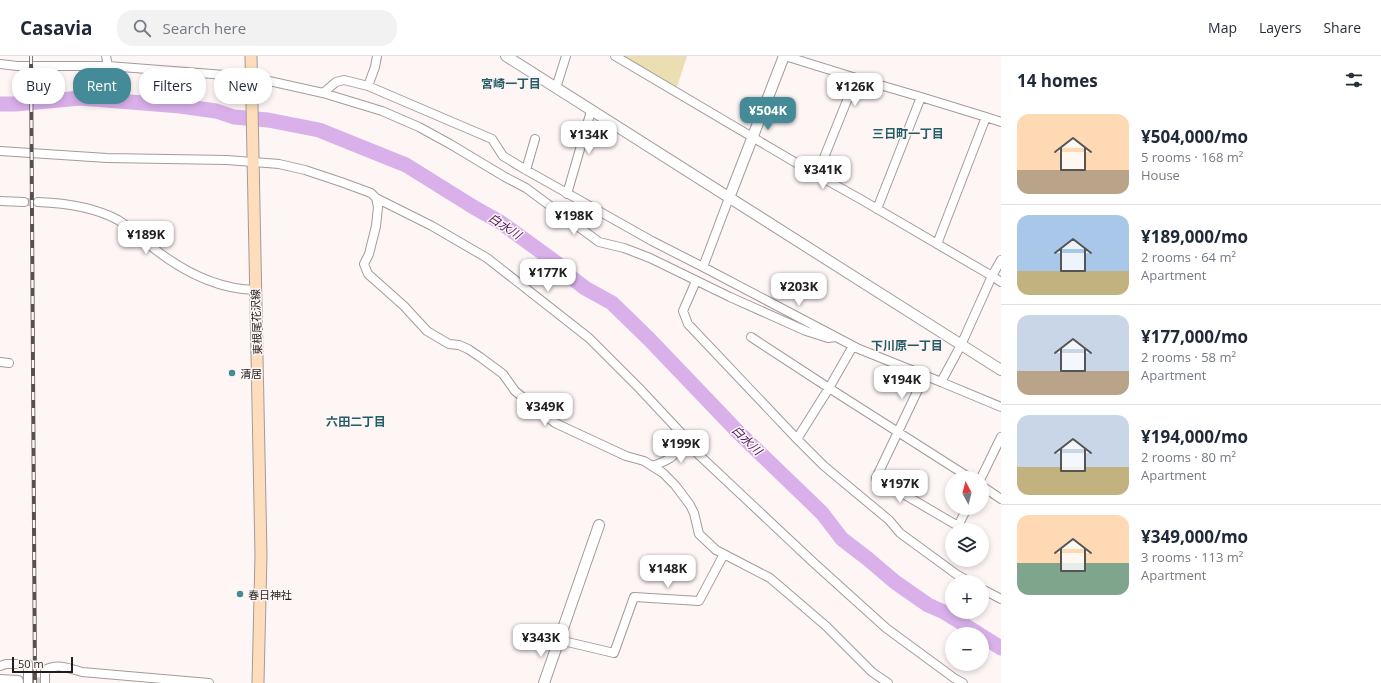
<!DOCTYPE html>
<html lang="en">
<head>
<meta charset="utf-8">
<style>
	:root { --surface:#fff; --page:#f2f2f3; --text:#1f2937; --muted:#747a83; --line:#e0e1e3; --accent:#458a97 }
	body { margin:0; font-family:"Open Sans","Noto Sans JP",sans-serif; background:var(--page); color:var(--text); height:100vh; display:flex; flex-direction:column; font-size:15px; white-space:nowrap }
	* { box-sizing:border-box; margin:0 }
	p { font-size:13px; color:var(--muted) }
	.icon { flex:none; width:22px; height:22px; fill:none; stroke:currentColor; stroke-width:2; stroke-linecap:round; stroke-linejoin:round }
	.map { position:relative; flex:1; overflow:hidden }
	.drawer { display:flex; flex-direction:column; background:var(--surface); width:380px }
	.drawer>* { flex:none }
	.top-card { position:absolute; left:12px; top:12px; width:380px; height:36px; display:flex; gap:8px }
	.needle { width:26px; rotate:353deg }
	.controls { position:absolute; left:945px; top:415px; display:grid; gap:8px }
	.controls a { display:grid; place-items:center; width:44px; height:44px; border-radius:50%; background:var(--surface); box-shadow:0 2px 6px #0003; font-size:20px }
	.scale { position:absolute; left:12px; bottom:10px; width:61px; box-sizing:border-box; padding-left:4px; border:2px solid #201d1d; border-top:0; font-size:11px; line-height:14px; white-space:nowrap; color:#201d1d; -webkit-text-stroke:3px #fef5f5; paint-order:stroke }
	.price { position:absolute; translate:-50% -34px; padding:0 9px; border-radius:8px; background:#fff; color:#222; font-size:13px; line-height:26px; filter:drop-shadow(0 1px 2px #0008) }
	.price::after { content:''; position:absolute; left:50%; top:24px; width:12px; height:9px; margin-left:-6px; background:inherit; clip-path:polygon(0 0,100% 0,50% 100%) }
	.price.active { background:var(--accent); color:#fff }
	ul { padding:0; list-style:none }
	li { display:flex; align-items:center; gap:12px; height:100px; padding:0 16px }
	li+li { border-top:1px solid var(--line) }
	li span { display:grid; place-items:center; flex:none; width:112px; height:80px; border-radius:12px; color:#555 }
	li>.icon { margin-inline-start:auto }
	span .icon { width:48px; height:48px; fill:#fffc; stroke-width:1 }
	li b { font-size:17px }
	h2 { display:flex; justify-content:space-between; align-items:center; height:48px; padding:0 16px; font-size:17px }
	.tag { padding:0 14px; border-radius:16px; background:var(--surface); box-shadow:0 2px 6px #0003; font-size:14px; line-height:36px }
	.tag.active { background:var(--accent); color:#fff }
	header { display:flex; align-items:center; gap:24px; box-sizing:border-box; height:56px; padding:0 20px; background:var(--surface); border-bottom:1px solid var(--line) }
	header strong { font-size:19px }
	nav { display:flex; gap:22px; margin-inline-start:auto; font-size:14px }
	.search { width:280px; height:36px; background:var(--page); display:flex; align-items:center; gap:10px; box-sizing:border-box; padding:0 14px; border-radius:16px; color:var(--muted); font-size:15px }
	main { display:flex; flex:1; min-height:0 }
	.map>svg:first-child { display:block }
	.green { fill:#eadeb2 }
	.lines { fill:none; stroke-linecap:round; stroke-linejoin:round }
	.river { stroke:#d9b0ea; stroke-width:15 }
	.minor-tunnel { stroke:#d2caca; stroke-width:8; stroke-dasharray:8 4; stroke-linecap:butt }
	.tertiary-tunnel { stroke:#d2caca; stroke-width:10; stroke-dasharray:10 5; stroke-linecap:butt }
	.minor-casing { stroke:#a49b9a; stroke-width:10 }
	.tertiary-casing { stroke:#a49b9a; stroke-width:12 }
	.secondary-casing { stroke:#a49b9a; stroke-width:13 }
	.minor { stroke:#fff; stroke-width:8 }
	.tertiary { stroke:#fff; stroke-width:10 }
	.secondary { stroke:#fdddbc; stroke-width:11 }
	.rail-casing { stroke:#565151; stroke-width:4 }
	.rail { stroke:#fef5f5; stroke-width:2.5; stroke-dasharray:8; stroke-linecap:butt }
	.poi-dot { fill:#458a97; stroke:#fef5f5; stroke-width:1.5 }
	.labels { text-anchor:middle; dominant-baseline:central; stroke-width:3; stroke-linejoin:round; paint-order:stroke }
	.street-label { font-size:11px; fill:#201d1d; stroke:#fef5f5 }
	.poi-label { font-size:11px; fill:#201d1d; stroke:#fef5f5; text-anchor:start }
	.neighbourhood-label { font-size:12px; font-weight:bold; fill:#255d67; stroke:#fef5f5 }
	.water-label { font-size:12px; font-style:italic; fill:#4b195d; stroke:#fef5f5 }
</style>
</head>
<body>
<header>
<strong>Casavia</strong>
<div class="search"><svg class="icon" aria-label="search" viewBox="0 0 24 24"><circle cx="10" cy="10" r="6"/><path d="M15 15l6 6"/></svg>Search here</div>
<nav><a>Map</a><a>Layers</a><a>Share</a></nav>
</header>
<main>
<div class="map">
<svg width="1001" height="627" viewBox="0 0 1001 627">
	<rect width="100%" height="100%" fill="#fef5f5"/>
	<path class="green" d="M624 0H687L677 31Z"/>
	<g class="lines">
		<path class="river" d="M0 48H15L81 42 180 50 216 55 234 61 268 64 319 74 406 109 475 152 500 166 558 208 568 219 585 232 612 247 649 283 738 376 822 457 842 483 868 503 895 526 928 549 944 556 979 578
			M982 580 1001 592"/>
		<path class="minor-tunnel" d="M24 146H38"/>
		<path class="tertiary-tunnel" d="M18 625 46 627"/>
		<defs>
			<path id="minor" d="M106 0 108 10
				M615 0 803 111 862 144 992 220 961 289 941 326 1001 351
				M785 0 856 22
				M0 8 17 10H108L251 21 323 37 336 26 344 24 368 30 492 83 503 100 526 114
				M368 30 375 11 377 0
				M556 32 566 0
				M323 37 382 55 419 71 450 88 505 121 526 132 599 186 624 192 650 202 730 241 806 275 828 282 836 281
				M535 83 526 114 652 185 703 211
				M0 95 107 102 227 104 279 108 305 114 341 126 371 137 376 142 378 151 376 170 369 198 364 208 368 218 404 250 427 275 449 288 459 289 468 293 480 301 503 318 515 335 555 367 626 400 644 405 663 417 675 429 690 449 694 457 699 478 716 494 770 522 826 570 872 616 888 627
				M817 119 856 22 921 41
				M567 138 591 55
				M376 142 432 170 487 202 589 282 639 332 683 379 698 398 814 507 886 572 954 622 963 627
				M729 142 703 211 859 293 941 326
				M0 145 24 146
				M38 146C66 147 94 151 118 164 131 172 141 182 152 191 182 215 216 233 255 234
				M877 153 921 41 986 61
				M937 188 986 61 1001 66
				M1001 204 992 220 1001 226
				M696 225 683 255 688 268 797 383 829 332 751 281
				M853 290 829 332 970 422
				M0 306 9 307
				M925 319 876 422 958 470 967 452
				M797 383 824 410 889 464 900 477 956 518 970 526
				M652 410C674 403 676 400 683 379
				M981 422 1001 381
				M982 430 1001 443
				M982 533 1001 543
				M559 584 614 597 634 541 699 545 724 498
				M0 610 6 608H28V627
				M45 627V614C57 607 69 612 82 616L209 627"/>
			<path id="tertiary" d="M506 0 1001 314
				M729 142 784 0
				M0 624 18 625
				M544 627 599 469"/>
			<path id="secondary" d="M251 0 261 499 258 627"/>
		</defs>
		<use href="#minor" class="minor-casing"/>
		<use href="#tertiary" class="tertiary-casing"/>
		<use href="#secondary" class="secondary-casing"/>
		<use href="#minor" class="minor"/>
		<use href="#tertiary" class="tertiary"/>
		<use href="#secondary" class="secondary"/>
		<defs>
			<path id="rail" d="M31 0 35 627"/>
		</defs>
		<use href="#rail" class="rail-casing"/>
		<use href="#rail" class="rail"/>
	</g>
	<g class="poi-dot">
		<circle cx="232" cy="317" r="4"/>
		<circle cx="240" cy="538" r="4"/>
	</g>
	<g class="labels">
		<g class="street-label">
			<text transform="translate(256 266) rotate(-92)">東根尾花沢線</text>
		</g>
		<g class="poi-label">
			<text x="240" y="317">清居</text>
			<text x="248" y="538">春日神社</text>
		</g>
		<g class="neighbourhood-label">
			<text x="511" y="27">宮崎一丁目</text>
			<text x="908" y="77">三日町一丁目</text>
			<text x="907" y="289">下川原一丁目</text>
			<text x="356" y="365">六田二丁目</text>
		</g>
		<g class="water-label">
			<text transform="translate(505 170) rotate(34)">白水川</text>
			<text transform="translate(747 384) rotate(44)">白水川</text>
		</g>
	</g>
</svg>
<div class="controls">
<a><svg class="needle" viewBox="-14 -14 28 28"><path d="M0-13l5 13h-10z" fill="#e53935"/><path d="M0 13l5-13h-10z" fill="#747a83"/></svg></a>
<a><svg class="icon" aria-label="layers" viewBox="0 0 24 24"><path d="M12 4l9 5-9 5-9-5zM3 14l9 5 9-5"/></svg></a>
<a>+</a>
<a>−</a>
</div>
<div class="scale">50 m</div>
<b class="price" style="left:855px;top:51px">¥126K</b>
<b class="price active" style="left:768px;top:75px">¥504K</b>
<b class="price" style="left:589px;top:99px">¥134K</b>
<b class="price" style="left:823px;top:134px">¥341K</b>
<b class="price" style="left:574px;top:180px">¥198K</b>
<b class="price" style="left:146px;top:199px">¥189K</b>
<b class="price" style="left:548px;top:237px">¥177K</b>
<b class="price" style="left:799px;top:251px">¥203K</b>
<b class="price" style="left:902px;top:344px">¥194K</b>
<b class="price" style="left:545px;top:371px">¥349K</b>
<b class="price" style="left:681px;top:408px">¥199K</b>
<b class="price" style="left:900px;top:448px">¥197K</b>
<b class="price" style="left:668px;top:533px">¥148K</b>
<b class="price" style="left:541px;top:602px">¥343K</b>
<div class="top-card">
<a class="tag">Buy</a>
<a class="tag active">Rent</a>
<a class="tag">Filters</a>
<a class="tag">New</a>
</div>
</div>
<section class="drawer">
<h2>14 homes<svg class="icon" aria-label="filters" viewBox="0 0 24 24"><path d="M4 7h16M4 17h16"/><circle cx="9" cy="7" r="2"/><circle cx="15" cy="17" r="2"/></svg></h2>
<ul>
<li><span style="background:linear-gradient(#ffd9b3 70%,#b9a48a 0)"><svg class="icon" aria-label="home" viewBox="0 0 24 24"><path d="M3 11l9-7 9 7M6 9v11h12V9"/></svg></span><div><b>¥504,000/mo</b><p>5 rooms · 168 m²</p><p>House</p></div></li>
<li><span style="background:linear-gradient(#a9c7e8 70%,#c2b280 0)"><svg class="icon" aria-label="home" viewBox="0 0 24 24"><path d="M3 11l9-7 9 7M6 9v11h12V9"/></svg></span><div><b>¥189,000/mo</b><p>2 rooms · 64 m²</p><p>Apartment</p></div></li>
<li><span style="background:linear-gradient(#c9d6e8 70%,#b9a48a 0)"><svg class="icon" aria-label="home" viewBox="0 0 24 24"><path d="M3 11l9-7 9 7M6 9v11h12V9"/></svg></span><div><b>¥177,000/mo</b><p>2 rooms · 58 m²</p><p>Apartment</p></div></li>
<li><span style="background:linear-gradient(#c9d6e8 65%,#c2b280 0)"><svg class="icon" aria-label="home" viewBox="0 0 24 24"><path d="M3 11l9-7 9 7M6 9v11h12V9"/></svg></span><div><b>¥194,000/mo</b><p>2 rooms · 80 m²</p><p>Apartment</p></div></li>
<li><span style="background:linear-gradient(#ffd9b3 60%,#7fa58c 0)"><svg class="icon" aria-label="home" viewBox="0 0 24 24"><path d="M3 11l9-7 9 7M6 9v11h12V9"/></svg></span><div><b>¥349,000/mo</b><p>3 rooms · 113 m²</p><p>Apartment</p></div></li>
</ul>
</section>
</main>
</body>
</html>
